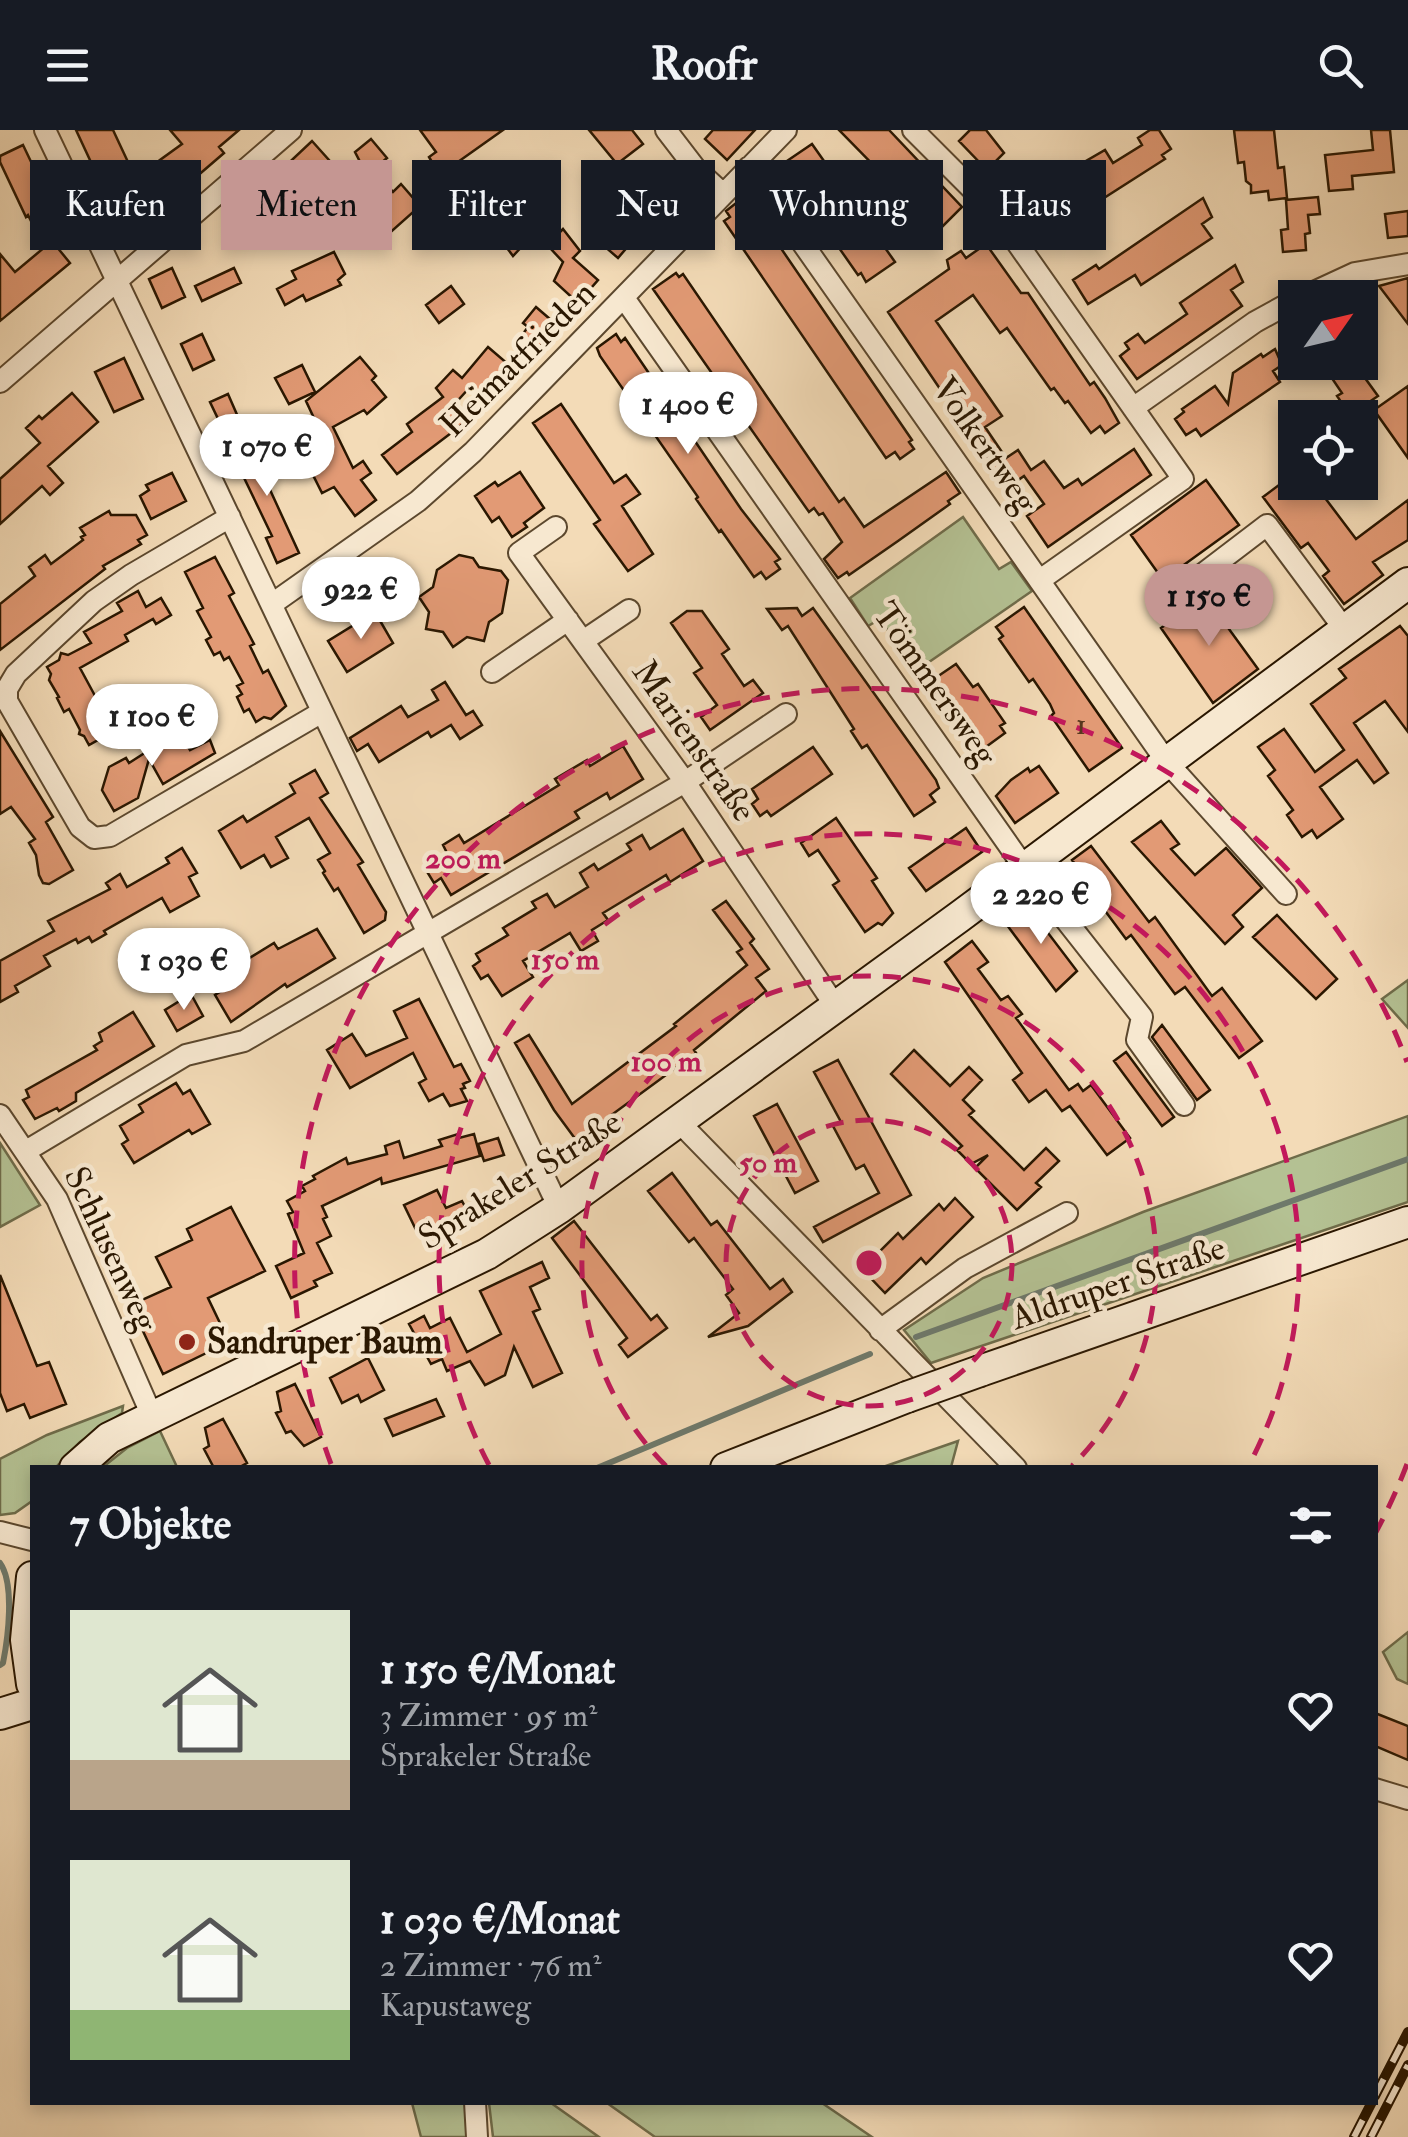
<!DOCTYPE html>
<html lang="de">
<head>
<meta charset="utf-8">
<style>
	:root { --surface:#171b24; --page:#20242c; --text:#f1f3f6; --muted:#9ea1a6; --accent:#c59692 }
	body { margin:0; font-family:"IM FELL Double Pica",serif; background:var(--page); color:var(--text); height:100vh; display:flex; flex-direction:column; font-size:38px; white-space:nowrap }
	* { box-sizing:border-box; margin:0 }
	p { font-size:32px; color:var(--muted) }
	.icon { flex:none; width:55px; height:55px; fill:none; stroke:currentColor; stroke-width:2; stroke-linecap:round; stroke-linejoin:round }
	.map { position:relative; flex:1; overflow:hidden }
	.sheet { position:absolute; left:30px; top:1335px; width:1348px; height:640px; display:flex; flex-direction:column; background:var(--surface); border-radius:0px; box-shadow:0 5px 15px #0003 }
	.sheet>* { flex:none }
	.guide { position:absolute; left:30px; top:30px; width:1350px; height:90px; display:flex; gap:20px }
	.needle { width:65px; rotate:56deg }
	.buttons { position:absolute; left:1278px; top:150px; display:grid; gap:20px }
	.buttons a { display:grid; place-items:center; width:100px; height:100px; border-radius:0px; background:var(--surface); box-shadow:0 5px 15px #0003; font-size:50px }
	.price { position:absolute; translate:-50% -85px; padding:0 22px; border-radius:35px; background:#fff; color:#222; font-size:32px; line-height:65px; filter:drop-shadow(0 2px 5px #0008) }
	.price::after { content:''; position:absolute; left:50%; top:60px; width:30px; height:22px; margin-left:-15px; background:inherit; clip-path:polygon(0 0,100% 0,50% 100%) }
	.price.active { background:var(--accent); color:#111 }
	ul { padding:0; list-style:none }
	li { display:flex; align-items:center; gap:30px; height:250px; padding:0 40px }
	li span { display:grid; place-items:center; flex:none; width:280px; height:200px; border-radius:0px; color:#555 }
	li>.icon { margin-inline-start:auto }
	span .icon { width:120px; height:120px; fill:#fffc; stroke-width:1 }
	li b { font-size:42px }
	h2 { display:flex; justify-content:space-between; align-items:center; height:120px; padding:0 40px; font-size:42px }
	.pill { padding:0 35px; border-radius:0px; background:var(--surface); box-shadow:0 5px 15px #0003; font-size:35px; line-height:90px }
	.pill.active { background:var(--accent); color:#111 }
	header { display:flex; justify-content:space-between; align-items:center; height:130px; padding:0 40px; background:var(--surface); font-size:45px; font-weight:700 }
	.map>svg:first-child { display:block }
	.green { fill:#b4c193; stroke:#6f6c4a; stroke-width:2.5 }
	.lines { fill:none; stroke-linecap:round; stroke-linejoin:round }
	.stream { stroke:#6e796b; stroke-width:6 }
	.building { fill:#e29a75; stroke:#2a1701; stroke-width:2.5 }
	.street-casing { stroke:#5c482e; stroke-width:24 }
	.secondary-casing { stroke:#2a1701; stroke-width:34 }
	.street { stroke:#f7e8d0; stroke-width:20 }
	.secondary { stroke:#f7e8d0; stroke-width:30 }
	.rail-casing { stroke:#2a1701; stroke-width:10 }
	.rail { stroke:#f7e8d0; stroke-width:6; stroke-dasharray:19; stroke-linecap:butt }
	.secondary-bridge-casing { stroke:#2a1701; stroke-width:34; stroke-linecap:butt }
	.secondary-bridge { stroke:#f7e8d0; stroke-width:30 }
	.ring { fill:none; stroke:#c2185b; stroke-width:5; stroke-dasharray:18 12 }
	.poi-dot { fill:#8f2418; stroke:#f7e8d0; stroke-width:4 }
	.labels { text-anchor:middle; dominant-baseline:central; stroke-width:9; stroke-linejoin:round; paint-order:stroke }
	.number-label { font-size:30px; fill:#58381e }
	.street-label { font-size:35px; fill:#2a1701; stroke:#f7e8d0 }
	.poi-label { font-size:35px; font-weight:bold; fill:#2a1701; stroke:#f7e8d0; text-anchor:start }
	.centre { fill:#c2185b; stroke:#f7e8d0; stroke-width:5 }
	.ring-label { font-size:30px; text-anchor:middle; font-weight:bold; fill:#c2185b; stroke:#f7e8d0; stroke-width:9; stroke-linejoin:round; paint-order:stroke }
</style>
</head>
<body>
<header><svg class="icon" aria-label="menu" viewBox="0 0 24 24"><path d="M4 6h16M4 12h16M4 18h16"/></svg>Roofr<svg class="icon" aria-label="search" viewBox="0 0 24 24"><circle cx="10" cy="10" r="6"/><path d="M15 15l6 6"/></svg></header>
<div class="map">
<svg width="1408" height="2007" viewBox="0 0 1408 2007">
	<rect width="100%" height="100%" fill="#f3dbb7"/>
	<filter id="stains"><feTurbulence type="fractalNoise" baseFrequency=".002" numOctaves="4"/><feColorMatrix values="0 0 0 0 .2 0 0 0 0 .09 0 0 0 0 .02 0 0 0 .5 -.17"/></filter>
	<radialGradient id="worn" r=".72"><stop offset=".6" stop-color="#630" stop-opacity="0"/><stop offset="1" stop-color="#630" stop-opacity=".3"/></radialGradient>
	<path class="green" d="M963 387 999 439 1011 432 1032 461 916 541 880 489 868 496 850 468Z
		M1408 850V898L1382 869Z
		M1408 986V1072L931 1233 904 1200 983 1148 1143 1082Z
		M0 1013 40 1075 0 1097Z
		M123 1276 122 1283 80 1312 56 1337 32 1338V1371L15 1383 0 1385V1329L47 1305Z
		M160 1301 177 1337H103L127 1318Z
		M958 1311 951 1337H883Z
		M1408 1502V1554L1397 1549 1383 1522Z
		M412 1973H481L484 2007H421Z
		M489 1973H551L599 2007H493Z
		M607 1973H822L872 2007H655Z"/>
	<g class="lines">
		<path class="stream" d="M916 1207 1408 1029
			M597 1338 870 1224
			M0 1433C15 1454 8 1508 3 1533L0 1535"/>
	</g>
	<path class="building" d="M76 0H113L135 47 117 59 113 53 103 58Z
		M170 0H239L219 17 224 23 152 85 134 63 166 36 160 30 182 14Z
		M420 0H503L448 39 475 74 464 85 460 78 450 86 440 72 451 64 429 27 436 22Z
		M589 0H632L643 14 617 34Z
		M713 0H755L727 30 705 9Z
		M839 0H889L962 77 938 101Z
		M970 0H986L1004 23 990 37H984L959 11Z
		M1150 0H1159L1171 19 1162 25 1165 29 1093 75 1085 62 1079 65 1076 60 1047 78 1036 60 1105 20 1113 33 1142 15 1138 8Z
		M1234 0H1274L1278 38 1284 37 1287 68 1269 70 1268 61 1251 63V55L1246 51 1244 32 1238 33Z
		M1371 0H1390L1394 42 1352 46 1353 59 1329 61 1325 25 1373 20Z
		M371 9 387 28 374 39 393 62 401 54 420 76 384 108 375 88 385 80 355 22Z
		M312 11 345 48 332 60 313 40 289 61 298 71 290 79 297 87 276 107 253 82 269 67 261 59Z
		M812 14 895 132 866 152 861 143 858 145 781 35Z
		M23 15 55 82 32 93 28 85 26 87 0 32V26Z
		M661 45 677 59 618 128 596 109 616 87 620 91Z
		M521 61 540 78 523 97 504 81Z
		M1318 67 1320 84 1308 85 1310 103 1305 104 1306 120 1283 122 1281 100 1288 99 1286 70Z
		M1203 68 1212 87 1202 94 1212 108 1141 155 1135 145 1088 174 1073 150 1096 135 1099 139Z
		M740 70 745 77 750 73 912 310 909 312 914 319 900 329 895 322 886 328 724 91 730 87 726 81Z
		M1018 76 1052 84 1059 96 1039 109Z
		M1408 81V106L1388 108 1385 84Z
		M511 99 526 112 513 126 501 110Z
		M563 99 580 121 573 128 598 150 578 173 554 151 563 132 551 119 554 116 550 112Z
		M52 111 70 133 0 191V124L15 142Z
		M986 114 1021 163H1028L1090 255 1094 252 1105 268 1119 293 1105 303 1100 296 1091 303 1068 271 1065 273 1054 258 1051 260 1007 198 1000 203 973 165 936 191 1002 286 985 297 1006 328 1018 320 1031 340 1044 331 1064 358 1078 349 1082 355 1134 319 1151 345 1048 417 1027 386 1044 374 1024 346 1007 358 888 182 949 139 947 130 961 121 966 128Z
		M334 122 345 144 338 150 341 155 306 171 303 165 285 175 277 159 296 149 292 141Z
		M1235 135 1243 152 1231 160 1242 176 1137 249 1120 226 1129 219 1125 213 1138 204 1145 213 1187 184 1180 173Z
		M172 138 185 167 162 178 149 149Z
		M234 138 241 153 202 171 195 156Z
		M676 143 679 147 683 144 839 372 844 368 864 397 946 342 960 363 948 371 950 374 898 411 849 445 847 442 838 448 824 429 842 412 823 383 819 385 814 378 809 382 653 159Z
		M1408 148V194L1379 156Z
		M451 156 464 174 439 193 426 175Z
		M536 177 558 196 538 219 522 205 528 197 523 193Z
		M202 204 214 230 193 240 181 214Z
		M616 204 621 212 625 208 741 379 780 429 775 432 780 439 766 449 761 442 754 447 721 400 719 402 696 369 698 367 600 226 597 218Z
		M488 217 516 241 489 271 471 256 451 278 463 294 397 344 382 325 412 302 407 294 443 267 436 258 453 240 462 248Z
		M1275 219 1282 235 1273 241 1280 252 1201 306 1196 299 1186 305 1175 289 1184 282 1182 279 1215 256 1228 274 1233 243 1261 224 1263 227Z
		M360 227 376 246 372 250 386 267 367 284 364 280 333 297 353 338 363 331 371 343 361 350 376 370 355 386 334 357 322 363 308 335 321 329 308 304 319 299 306 271Z
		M124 228 143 269 114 282 95 242Z
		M1321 232H1361L1370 245 1365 248 1378 266 1350 285 1337 266 1342 263Z
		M302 235 315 262 289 274 275 248Z
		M1408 256V328L1374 280Z
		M72 263 98 292 48 336 63 353 50 365 42 356 0 394V349L40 313 26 298 39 286 42 289Z
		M228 264 238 287 221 295 210 272Z
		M561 274 614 353 626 345 640 364 622 376 653 424 628 441 594 394 600 390 533 293Z
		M269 313 279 337 271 340 274 347 266 351 299 423 277 433 266 408 272 406 235 329Z
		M520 342 544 378 524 393 527 397 512 407 499 387 492 392 475 366 495 352 498 356Z
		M172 343 186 371 151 389 140 366 149 360 146 355Z
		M1295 343V352H1313L1356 409 1408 370V410L1373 432 1383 445 1344 474 1323 446 1329 441 1308 413 1301 418 1263 367Z
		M1206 350 1239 395 1163 450 1131 405Z
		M109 381 111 385H136L147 405 138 410 141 414 103 436 105 439 0 520V474L35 446 29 437 45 425 51 434 83 410 81 407 85 405 80 398Z
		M459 425 473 428 479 437 501 441 508 450 502 483 489 492 484 511 467 507 453 517 443 502 426 499 429 482 419 467 433 457 437 440Z
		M215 427 234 463 229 466 254 514 250 516 263 543 268 540 286 576 271 589 264 587 256 592 249 579 244 582 237 567 242 564 237 556 243 553 229 527 224 530 220 522 214 525 206 510 211 507 197 481 203 478 185 442Z
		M138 461 146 477 161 468 171 485 156 494 153 489 125 505 128 511 80 538 114 601 89 615 84 606 79 604 80 600 69 579 64 582 57 568 59 567 49 550 51 544 47 537 59 530 61 523 68 525 91 513 84 502 122 481 117 473Z
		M1205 466 1258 539 1213 573 1161 498Z
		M1024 477 1122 618 1089 641 1051 586 1054 583 1050 574 1033 549 1029 552 999 509 1003 506 996 497Z
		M797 478 802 486 813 478 936 650 939 658 930 665 935 672 914 686 867 615 862 618 851 601 854 599 788 496 782 500 767 479Z
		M687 481H702L729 519 722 524 744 556 753 550 763 563 710 600 701 587 717 575 694 543 702 538 671 493Z
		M375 482 393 513 347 542 328 511Z
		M1400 496 1408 506V602L1385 571 1354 593 1388 643 1374 653 1357 630 1320 657 1343 689 1317 708 1312 700 1302 707 1287 685 1293 680 1268 646 1275 640 1258 617 1284 599 1315 642 1344 620 1311 574 1346 548 1339 539Z
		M956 534 973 557 978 554 1005 593 1000 596 1005 603 979 622 928 553Z
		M445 552 466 585 473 581 482 595 460 609 451 595 431 607 428 602 379 632 368 614 357 621 350 608 401 576 408 587 438 570 432 560Z
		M0 601 53 687 46 692 73 740 49 754 43 753 39 745 36 725 29 713 35 709 11 677 0 684Z
		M181 605 190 620 210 610 215 623 163 654 149 629 138 668 114 681 102 660 109 637 126 628 129 633 171 606 173 610Z
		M623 616 643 649 610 669 607 663 590 673 575 682 579 688 451 765 441 748 434 753 426 740 447 723 443 715 459 705 464 713 559 655 555 649 570 640 587 630 590 636Z
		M813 617 832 644 771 686 767 681 760 686 752 674 758 669 752 659Z
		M1039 636 1058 663 1015 693 996 666 1011 650 1028 638 1030 642Z
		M315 640 328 663 320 668 363 732 358 735 386 782 385 790 364 803 338 758 334 761 323 743 325 741 318 730 330 723 309 688 276 707 288 728 271 737 264 725 241 738 219 701 243 686 247 692 295 663 290 654Z
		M836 688 877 748 872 751 893 783 882 795 878 793 865 802 833 755 839 751 818 720 809 726 801 713Z
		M1161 691 1179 714 1171 719 1195 745 1226 718 1262 758 1233 785 1243 797 1225 814 1132 712Z
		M966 698 982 722 926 761 909 738Z
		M683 699 703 731 670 752 666 745 603 783 608 790 592 800 598 811 581 821 570 803 523 831 533 847 502 866 488 845 481 849 473 836 480 831 476 824 508 805 503 798 536 778 532 772 547 764 555 777 588 757 580 743 594 734 598 740 631 720 627 714 642 705 650 719Z
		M1091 716 1149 792 1155 787 1212 866 1222 858 1262 911 1239 928 1185 857 1175 864 1131 805 1126 809 1074 739 1077 737 1072 730Z
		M182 718 197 743 189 747 199 766 170 782 162 768 104 801 106 804 92 812 89 807 78 813 76 809 44 826 50 836 15 856 18 862 0 872V831L54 801 48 791 110 759 106 753 120 744 127 757 169 733 166 728Z
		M726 771 754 809 750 813 769 839 756 848 766 861 694 920 696 923 606 989 608 992 579 1014 554 980 515 913 529 905 572 974 676 896 674 894 747 835 737 822 742 819 713 780Z
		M1026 774 1077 841 1056 861 1004 791Z
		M1277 785 1337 849 1316 869 1253 807Z
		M317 799 335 828 287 857 285 854 231 892 215 865 231 855 228 851 239 844 235 837 274 813 278 819Z
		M972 811 988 832 978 839 1001 870 1008 866 1022 884 1016 888 1069 960 1078 954 1083 961 1091 955 1130 1008 1107 1025 1070 976 1062 981 1046 960 1029 972 1013 950 1022 943 945 832Z
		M191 864 203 886 177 901 165 880Z
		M419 869 454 937 461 934 470 951 463 954 465 958 461 959 467 971 450 976 443 964 429 971 419 953 426 949 413 923 350 958 327 920 352 904 366 926 407 908 394 881Z
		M133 882 154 916 76 963V971L59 981 57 978 35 989 23 970 29 967 26 960 97 920 94 916 102 911 99 903Z
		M1162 895 1210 960 1197 970 1152 907Z
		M914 920 950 956 969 937 982 950 963 970 974 981 969 985 1024 1040 1046 1018 1059 1031 1036 1053 1041 1057 1017 1080 975 1038 988 1025 971 1034 957 1020 962 1016 891 944Z
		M1126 922 1174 987 1162 996 1114 931Z
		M838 930 911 1065 823 1112 814 1097 879 1063 864 1035 856 1039 833 996 841 992 814 942Z
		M176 953 183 964 190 960 210 994 192 1004 189 1000 134 1033 122 1014 128 1010 120 996 143 982 139 975Z
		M777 974 818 1051 795 1063 754 986Z
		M458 1004 459 1008 474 1004 480 1026 382 1054 381 1048 322 1076 327 1087 323 1089 331 1106 317 1113 332 1143 314 1151 317 1156 291 1168 276 1136 304 1123 288 1084 293 1082 287 1071 305 1061 302 1056 315 1049 313 1046 346 1028 348 1034 387 1024 385 1016 399 1011 404 1028 442 1016 439 1010Z
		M498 1008 504 1025 484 1031 478 1014Z
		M672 1043 711 1095 717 1091 770 1159 783 1149 792 1162 748 1196 708 1207 739 1183 726 1165 733 1159 694 1108 689 1112 648 1061Z
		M437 1060 446 1078 462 1071 470 1086 453 1094 451 1090 419 1106 404 1075Z
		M955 1068 973 1087 926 1134 921 1128 885 1163 862 1139 898 1103 903 1109 939 1074 944 1080Z
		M231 1077 265 1141 208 1168 229 1212 163 1244 135 1184 139 1181 135 1173 171 1157 156 1127 192 1110 187 1099Z
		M574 1091 651 1190 657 1185 667 1198 628 1227 619 1215 627 1208 552 1108Z
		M542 1132 549 1148 530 1157 540 1179 533 1182 562 1243 533 1257 514 1217 505 1245 485 1255 470 1231 447 1241 442 1229 431 1234 409 1194 424 1186 430 1198 450 1188 467 1222 501 1204 480 1161Z
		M0 1145 37 1236 49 1232 66 1274 30 1288 24 1274 7 1281 0 1263Z
		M368 1228 384 1260 361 1272 358 1265 342 1273 330 1248Z
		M295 1254 321 1307 304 1316 291 1301 286 1303 276 1283 281 1281 277 1262Z
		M436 1269 444 1286 393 1306 385 1289Z
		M223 1289 247 1333 238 1338H214L204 1319 209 1316 205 1298Z
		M1375 1583 1408 1596V1630L1375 1616Z"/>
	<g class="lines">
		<defs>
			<path id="street" d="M45 0 559 1078
				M666 0 696 39 722 63
				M913 0 996 83 1183 349 1040 450
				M749 37 1166 631 1286 764
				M624 168 1024 737 1142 887 1137 910 1184 975
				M1301 168 1355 143 1408 134
				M0 252 291 0
				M1133 278 1255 192 1295 170
				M230 387 131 445 94 471 16 544 7 559V571L80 697 94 708 110 706 322 582
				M556 397 519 423 685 652 836 877
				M1187 456 1267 395 1345 500
				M272 474 418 371 473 322 786 0
				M583 511 629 480
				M492 542 568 490
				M0 985 57 1069 152 1286
				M679 992 1016 1338
				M26 1021 186 925 244 911 685 652 786 584
				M880 1200 965 1138 1067 1083
				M0 1402 32 1410
				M1375 1659 1408 1669
				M475 1972 477 2007"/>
			<path id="secondary" d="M980 1241 1408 1092
				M75 1338 109 1308 487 1124 559 1078 959 787 1408 453
				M726 1338 907 1267
				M32 1447 26 1510 32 1554
				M0 1584 32 1574"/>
		</defs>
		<use href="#street" class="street-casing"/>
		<use href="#secondary" class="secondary-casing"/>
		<use href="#street" class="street"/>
		<use href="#secondary" class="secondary"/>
		<defs>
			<path id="rail" d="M1375 1966 1408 1902
				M1354 2007 1372 1972
				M1371 2007 1408 1935"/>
		</defs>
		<use href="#rail" class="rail-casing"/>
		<use href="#rail" class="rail"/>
		<defs>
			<path id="secondary-bridge" d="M907 1267 980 1241"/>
		</defs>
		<use href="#secondary-bridge" class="secondary-bridge-casing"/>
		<use href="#secondary-bridge" class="secondary-bridge"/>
	</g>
	<g class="ring">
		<circle cx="869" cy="1133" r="143"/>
		<path d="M666 1336A287 287 0 1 1 1072 1336"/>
		<path d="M489 1335A430 430 0 1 1 1249 1335"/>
		<path d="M1407 1334A574 574 0 0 1 1376 1402M331 1334A574 574 0 1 1 1407 932"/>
	</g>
	<circle class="poi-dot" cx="187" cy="1212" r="10"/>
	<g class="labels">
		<g class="number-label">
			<text x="1081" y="594">1</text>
		</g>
		<g class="street-label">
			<text transform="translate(518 229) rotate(-45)">Heimatfrieden</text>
			<text transform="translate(985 315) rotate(55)">Volkertweg</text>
			<text transform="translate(935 554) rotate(55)">Tömmersweg</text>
			<text transform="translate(694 611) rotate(55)">Marienstraße</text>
			<text transform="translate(520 1050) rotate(-32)">Sprakeler Straße</text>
			<text transform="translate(111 1119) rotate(65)">Schlusenweg</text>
			<text transform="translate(1118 1153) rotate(-19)">Aldruper Straße</text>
		</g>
		<g class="poi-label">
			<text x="207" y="1212">Sandruper Baum</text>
		</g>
	</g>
	<circle cx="869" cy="1133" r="15" class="centre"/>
	<g class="ring-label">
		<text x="463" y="738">200 m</text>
		<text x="565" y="839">150 m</text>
		<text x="666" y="941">100 m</text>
		<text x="768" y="1042">50 m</text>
	</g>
	<rect width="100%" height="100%" filter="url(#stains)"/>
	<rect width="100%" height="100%" fill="url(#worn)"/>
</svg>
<div class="buttons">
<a><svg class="needle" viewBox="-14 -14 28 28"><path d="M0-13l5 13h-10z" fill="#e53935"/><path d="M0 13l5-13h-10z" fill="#9ea1a6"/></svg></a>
<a><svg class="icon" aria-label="locate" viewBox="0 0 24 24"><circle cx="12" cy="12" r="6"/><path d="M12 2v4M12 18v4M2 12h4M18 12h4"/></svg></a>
</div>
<b class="price" style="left:688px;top:327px">1 400 €</b>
<b class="price" style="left:267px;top:369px">1 070 €</b>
<b class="price" style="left:361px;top:512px">922 €</b>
<b class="price active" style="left:1209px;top:519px">1 150 €</b>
<b class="price" style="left:152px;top:639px">1 100 €</b>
<b class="price" style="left:1041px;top:817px">2 220 €</b>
<b class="price" style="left:184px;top:883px">1 030 €</b>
<div class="guide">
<a class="pill">Kaufen</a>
<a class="pill active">Mieten</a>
<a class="pill">Filter</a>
<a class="pill">Neu</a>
<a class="pill">Wohnung</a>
<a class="pill">Haus</a>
</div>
<section class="sheet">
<h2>7 Objekte<svg class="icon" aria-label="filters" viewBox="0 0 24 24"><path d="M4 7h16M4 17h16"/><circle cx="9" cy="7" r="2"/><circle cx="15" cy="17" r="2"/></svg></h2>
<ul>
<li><span style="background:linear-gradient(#dfe7d0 75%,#b9a48a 0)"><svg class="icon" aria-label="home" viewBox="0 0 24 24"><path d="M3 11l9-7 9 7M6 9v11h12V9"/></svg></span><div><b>1 150 €/Monat</b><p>3 Zimmer · 95 m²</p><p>Sprakeler Straße</p></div><svg class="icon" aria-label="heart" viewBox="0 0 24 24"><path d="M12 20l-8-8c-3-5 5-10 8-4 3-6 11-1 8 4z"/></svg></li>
<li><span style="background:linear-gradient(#dfe7d0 75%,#8fb573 0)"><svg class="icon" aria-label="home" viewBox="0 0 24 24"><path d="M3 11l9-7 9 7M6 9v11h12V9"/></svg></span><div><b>1 030 €/Monat</b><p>2 Zimmer · 76 m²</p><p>Kapustaweg</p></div><svg class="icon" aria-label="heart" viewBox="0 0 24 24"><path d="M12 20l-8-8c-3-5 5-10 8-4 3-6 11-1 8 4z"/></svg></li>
</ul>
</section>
</div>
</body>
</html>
